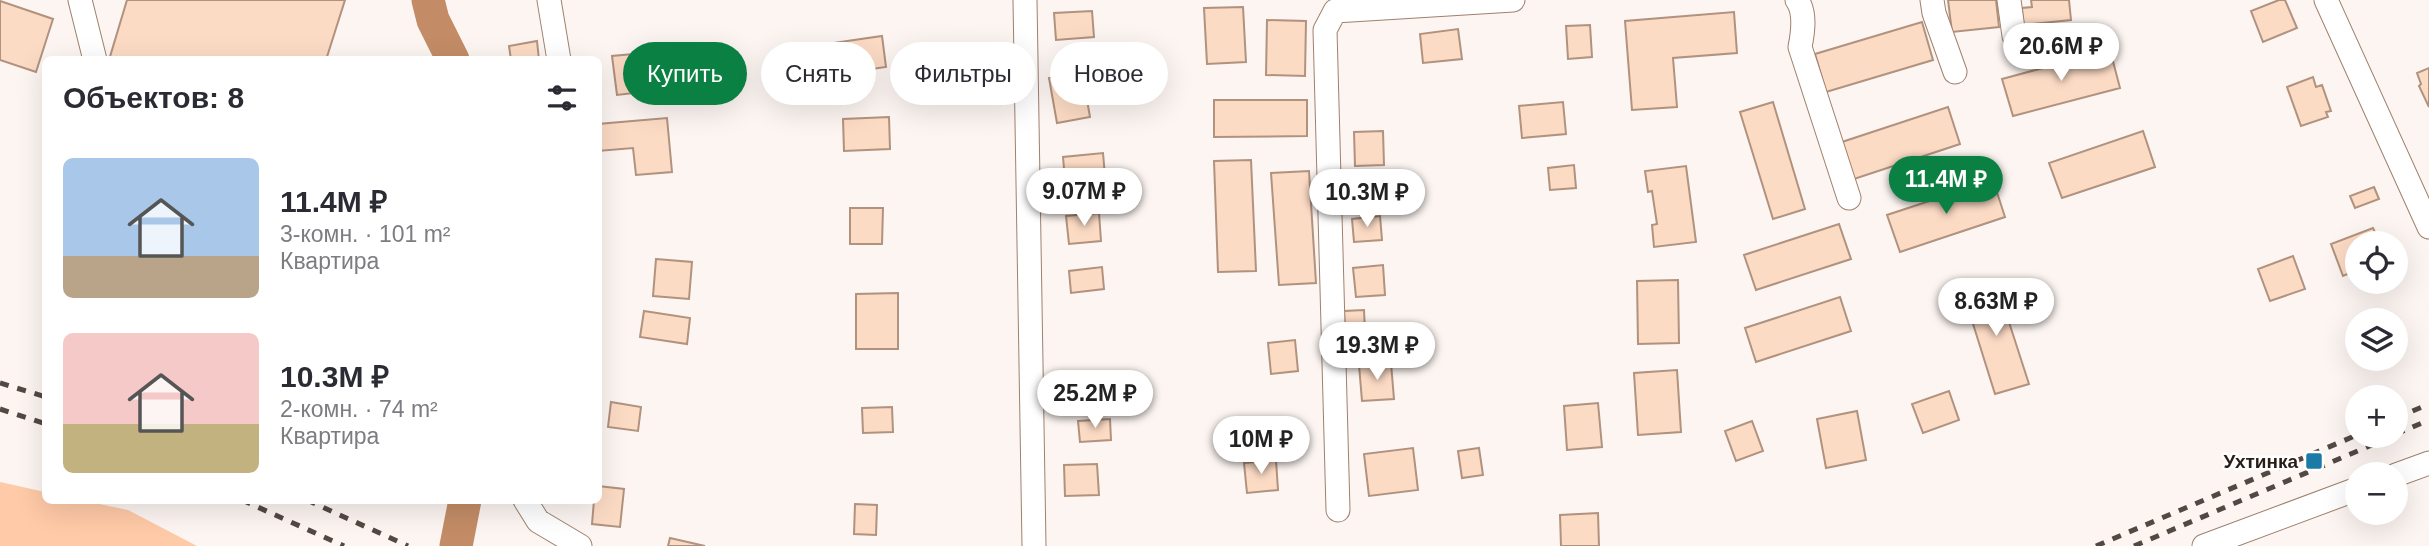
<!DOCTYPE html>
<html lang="ru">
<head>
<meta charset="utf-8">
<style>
	:root { --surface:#fff; --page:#f2f2f3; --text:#2b2b33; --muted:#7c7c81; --accent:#0b8043 }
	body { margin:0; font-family:Helvetica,sans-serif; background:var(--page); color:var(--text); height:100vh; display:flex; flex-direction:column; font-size:26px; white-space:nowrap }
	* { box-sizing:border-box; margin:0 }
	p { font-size:23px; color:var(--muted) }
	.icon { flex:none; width:38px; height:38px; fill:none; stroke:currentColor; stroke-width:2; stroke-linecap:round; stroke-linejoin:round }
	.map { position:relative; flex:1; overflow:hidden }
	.sheet { position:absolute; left:42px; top:56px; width:560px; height:448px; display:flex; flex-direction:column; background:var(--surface); border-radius:10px; box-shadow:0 7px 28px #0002 }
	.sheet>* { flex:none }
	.banner { position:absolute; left:623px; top:42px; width:665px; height:63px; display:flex; gap:14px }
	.controls { position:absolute; left:2345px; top:231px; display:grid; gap:14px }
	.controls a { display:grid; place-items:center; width:63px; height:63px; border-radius:50%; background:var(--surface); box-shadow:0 7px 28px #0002; font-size:35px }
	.price { position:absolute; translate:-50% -60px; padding:0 16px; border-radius:24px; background:#fff; color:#222; font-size:23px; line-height:46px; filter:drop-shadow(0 2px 4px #0008) }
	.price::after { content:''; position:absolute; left:50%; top:42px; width:21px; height:16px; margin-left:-10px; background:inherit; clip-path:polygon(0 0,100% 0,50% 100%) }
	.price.selected { background:var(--accent); color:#fff }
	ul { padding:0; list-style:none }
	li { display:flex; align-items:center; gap:21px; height:175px; padding:0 21px }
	li span { display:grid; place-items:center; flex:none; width:196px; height:140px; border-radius:10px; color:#555 }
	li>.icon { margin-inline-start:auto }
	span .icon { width:84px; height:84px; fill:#fffc; stroke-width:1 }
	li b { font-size:30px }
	h2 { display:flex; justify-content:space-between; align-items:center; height:84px; padding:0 21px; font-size:30px }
	.tag { padding:0 24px; border-radius:32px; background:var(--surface); box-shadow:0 7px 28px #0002; font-size:24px; line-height:63px }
	.tag.selected { background:var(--accent); color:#fff }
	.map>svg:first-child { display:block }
	.green { fill:#fecaa7 }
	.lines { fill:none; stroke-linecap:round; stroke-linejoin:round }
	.river { stroke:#c38c66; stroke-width:33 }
	.building { fill:#fcdbc5; stroke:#b1927e; stroke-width:2 }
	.minor-casing { stroke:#9f816d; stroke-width:25 }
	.minor { stroke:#fff; stroke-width:23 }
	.rail { stroke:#534942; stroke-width:5; stroke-dasharray:9 9; stroke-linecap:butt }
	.poi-dot { fill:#1c7aa7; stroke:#fff; stroke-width:2.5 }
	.labels { text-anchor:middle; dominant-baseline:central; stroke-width:5; stroke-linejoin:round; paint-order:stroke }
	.poi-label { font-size:19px; font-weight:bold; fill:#291e16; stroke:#fff; text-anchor:end }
</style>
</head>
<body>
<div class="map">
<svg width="2429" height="546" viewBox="0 0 2429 546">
	<rect width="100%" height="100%" fill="#fcf5f1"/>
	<path class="green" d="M0 482 45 492 46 500 85 501 128 510 197 546H0Z"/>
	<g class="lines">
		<path class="river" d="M428 0 433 20 453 60
			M456 546 465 500"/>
	</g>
	<path class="building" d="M127 0H345L326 60H109Z
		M1948 0H1996L1999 27 1952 32Z
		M2031 0H2069L2071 20 2023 25 2022 8 2032 7Z
		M2279 0H2285L2297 28 2263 42 2251 11Z
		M0 1 53 19 36 72 0 60Z
		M1243 7 1246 62 1207 64 1204 8Z
		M1092 11 1094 37 1056 40 1054 13Z
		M1734 12 1737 53 1673 58 1677 107 1632 110 1625 21Z
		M1267 20 1306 21 1305 76 1266 75Z
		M1922 22 1933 60 1826 92 1815 54Z
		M1590 25 1592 57 1568 59 1566 26Z
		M1458 29 1462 59 1423 63 1420 34Z
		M882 36 886 67 837 74 833 43Z
		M537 41 539 60H511L509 46Z
		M2110 50 2120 88 2013 116 2002 79Z
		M655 52 660 90 617 95 612 56Z
		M2429 68V107L2419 86 2421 84 2417 73Z
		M1082 72 1090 117 1057 123 1049 78Z
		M2313 77 2316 87 2322 85 2331 111 2326 112 2328 117 2301 126 2287 87Z
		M1214 100H1307V136L1214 137Z
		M1563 102 1566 134 1522 138 1519 106Z
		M1773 102 1805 209 1773 219 1740 112Z
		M1948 107 1960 144 1854 179 1842 142Z
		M889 117 890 149 844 151 843 119Z
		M667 118 672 172 636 175 633 148 598 151V124Z
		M1383 131 1384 165 1355 166 1354 132Z
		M2143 131 2155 167 2062 198 2049 163Z
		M1103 153 1105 176 1065 180 1063 157Z
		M1251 160 1256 271 1218 272 1214 161Z
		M1574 165 1576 188 1550 190 1548 168Z
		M1686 166 1696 242 1654 247 1652 225 1657 224 1652 191 1648 192 1645 171Z
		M1309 171 1316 283 1279 285 1271 173Z
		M1381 176 1382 202 1348 204 1347 178Z
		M1993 180 2005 217 1900 252 1887 215Z
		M2374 187 2379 199 2355 208 2350 196Z
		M850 208H883L882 244H850Z
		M1099 213 1101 241 1069 244 1066 216Z
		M1380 216 1382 240 1354 242 1352 219Z
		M1839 224 1851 259 1756 290 1744 255Z
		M2373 228 2380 243H2357V270L2343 276 2331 244Z
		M2293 256 2305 289 2270 301 2258 269Z
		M656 259 692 262 689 299 653 296Z
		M1383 265 1385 295 1356 297 1353 268Z
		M1102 267 1104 289 1071 293 1069 271Z
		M1678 280 1679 343 1638 344 1637 281Z
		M1996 282 2029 384 1995 394 1963 292Z
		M898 293V349H856V294Z
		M1840 297 1851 331 1756 362 1745 328Z
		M1364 310 1365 331 1345 332 1344 311Z
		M644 311 690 318 687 344 640 337Z
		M1295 340 1298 371 1271 374 1268 343Z
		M1391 363 1394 399 1362 401 1359 365Z
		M1677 370 1681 432 1638 435 1634 373Z
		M1949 391 1959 420 1923 433 1912 404Z
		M611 402 641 407 638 431 608 427Z
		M1598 403 1602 447 1567 450 1564 406Z
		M892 407 893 432 863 433 862 408Z
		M1857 411 1866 460 1826 468 1817 419Z
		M1110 419 1111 440 1080 442 1078 421Z
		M1752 421 1763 451 1736 461 1725 431Z
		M1413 448 1418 490 1369 496 1364 454Z
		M1479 448 1483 475 1462 478 1458 451Z
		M1276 460 1278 490 1247 493 1244 463Z
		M1097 464 1099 495 1065 496 1064 465Z
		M598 486 624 489 620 527 592 524 594 500H598Z
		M855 504 877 505 876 535 854 534Z
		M1598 513 1599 546H1561L1560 515Z
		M670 538 705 546H668Z"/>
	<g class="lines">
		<defs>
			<path id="minor" d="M80 0 95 60
				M549 0 559 60
				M1025 0 1034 546
				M1797 0C1806 13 1803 32 1800 47L1849 198
				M1932 0 1934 13 1955 72
				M2009 0 2014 36
				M2326 0 2429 227
				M2396 475 2429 463
				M525 500 538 521 580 546
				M1338 510 1325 30 1335 11 1513 0
				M2204 546 2357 489"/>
		</defs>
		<use href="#minor" class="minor-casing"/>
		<use href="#minor" class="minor"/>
		<path class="rail" d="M0 383 46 397
			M0 409 46 424
			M2396 418 2429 404
			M2396 434 2429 420
			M242 500 344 546
			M307 500 408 546
			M2096 546 2357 435
			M2134 546 2393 436"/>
	</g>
	<rect class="poi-dot" x="2305" y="452" width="18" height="18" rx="3.5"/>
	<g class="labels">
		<g class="poi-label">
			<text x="2298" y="461">Ухтинка</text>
		</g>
	</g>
</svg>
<div class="controls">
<a><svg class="icon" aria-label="locate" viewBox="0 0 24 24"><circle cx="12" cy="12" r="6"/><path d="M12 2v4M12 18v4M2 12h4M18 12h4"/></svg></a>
<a><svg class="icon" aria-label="layers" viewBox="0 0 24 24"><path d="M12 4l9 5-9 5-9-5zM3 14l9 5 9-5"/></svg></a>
<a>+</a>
<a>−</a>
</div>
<b class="price" style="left:2061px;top:83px">20.6M ₽</b>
<b class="price selected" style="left:1946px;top:216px">11.4M ₽</b>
<b class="price" style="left:1084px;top:228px">9.07M ₽</b>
<b class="price" style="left:1367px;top:229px">10.3M ₽</b>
<b class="price" style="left:1996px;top:338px">8.63M ₽</b>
<b class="price" style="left:1377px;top:382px">19.3M ₽</b>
<b class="price" style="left:1095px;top:430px">25.2M ₽</b>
<b class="price" style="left:1261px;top:476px">10M ₽</b>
<div class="banner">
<a class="tag selected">Купить</a>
<a class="tag">Снять</a>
<a class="tag">Фильтры</a>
<a class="tag">Новое</a>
</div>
<section class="sheet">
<h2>Объектов: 8<svg class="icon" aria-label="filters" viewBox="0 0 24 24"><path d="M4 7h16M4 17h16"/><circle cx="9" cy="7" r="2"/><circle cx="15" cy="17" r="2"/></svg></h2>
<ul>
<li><span style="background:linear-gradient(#a9c7e8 70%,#b9a48a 0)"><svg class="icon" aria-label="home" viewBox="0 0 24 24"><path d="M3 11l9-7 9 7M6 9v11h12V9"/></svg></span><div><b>11.4M ₽</b><p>3-комн. · 101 m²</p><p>Квартира</p></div></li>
<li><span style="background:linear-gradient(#f6c9c9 65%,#c2b280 0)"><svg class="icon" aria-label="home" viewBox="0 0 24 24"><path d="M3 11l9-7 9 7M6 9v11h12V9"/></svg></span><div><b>10.3M ₽</b><p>2-комн. · 74 m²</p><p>Квартира</p></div></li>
</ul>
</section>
</div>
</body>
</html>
